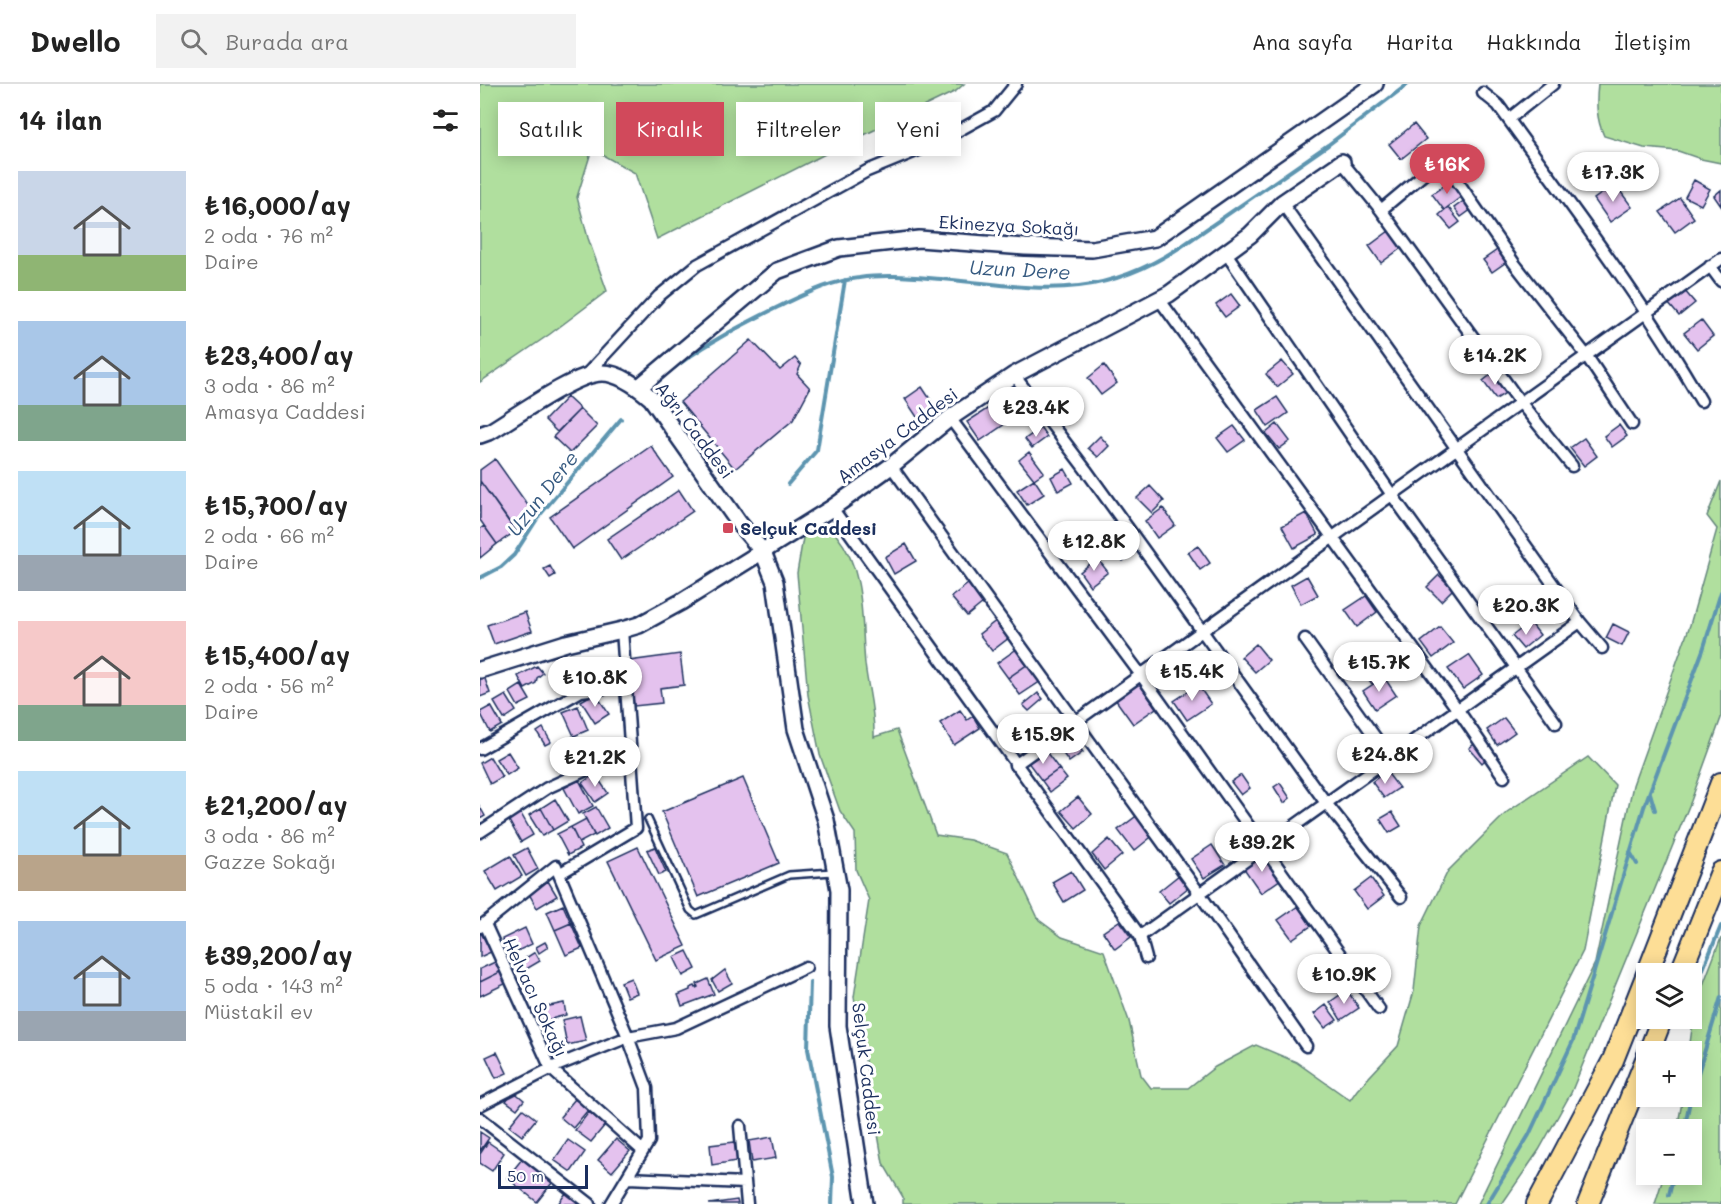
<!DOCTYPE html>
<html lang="tr">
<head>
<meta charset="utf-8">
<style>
	:root { --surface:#fff; --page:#f2f2f2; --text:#222; --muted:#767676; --line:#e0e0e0; --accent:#d1495b }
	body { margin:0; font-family:Mali,sans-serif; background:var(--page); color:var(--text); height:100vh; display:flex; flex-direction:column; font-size:22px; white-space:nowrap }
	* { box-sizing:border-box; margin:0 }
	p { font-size:20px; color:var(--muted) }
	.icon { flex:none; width:33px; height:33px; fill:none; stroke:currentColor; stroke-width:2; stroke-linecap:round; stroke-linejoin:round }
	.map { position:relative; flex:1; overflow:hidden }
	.drawer { display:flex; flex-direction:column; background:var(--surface); width:480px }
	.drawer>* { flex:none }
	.guide { position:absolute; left:18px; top:18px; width:570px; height:54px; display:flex; gap:12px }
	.fabs { position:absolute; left:1156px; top:879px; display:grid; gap:12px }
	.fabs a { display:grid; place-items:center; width:66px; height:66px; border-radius:0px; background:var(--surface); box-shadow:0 3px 15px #0003; font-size:30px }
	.scale { position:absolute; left:18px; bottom:15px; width:90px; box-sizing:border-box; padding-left:6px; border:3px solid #1b2f5e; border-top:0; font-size:16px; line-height:21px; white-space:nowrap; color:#1b2f5e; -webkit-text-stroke:4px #fff; paint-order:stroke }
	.price { position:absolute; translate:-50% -51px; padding:0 14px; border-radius:21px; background:#fff; color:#222; font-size:20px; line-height:39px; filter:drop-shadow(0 2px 3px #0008) }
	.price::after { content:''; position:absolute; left:50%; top:36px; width:18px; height:14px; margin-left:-9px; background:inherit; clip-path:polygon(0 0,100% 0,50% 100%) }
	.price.selected { background:var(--accent); color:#fff }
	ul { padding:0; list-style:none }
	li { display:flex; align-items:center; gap:18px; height:150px; padding:0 18px }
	li span { display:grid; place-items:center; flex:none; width:168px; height:120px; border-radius:0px; color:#555 }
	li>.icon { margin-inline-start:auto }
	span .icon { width:72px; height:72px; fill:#fffc; stroke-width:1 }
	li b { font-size:26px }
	h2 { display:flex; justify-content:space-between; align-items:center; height:72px; padding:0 18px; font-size:26px }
	.pill { padding:0 21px; border-radius:0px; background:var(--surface); box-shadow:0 3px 15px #0003; font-size:21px; line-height:54px }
	.pill.selected { background:var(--accent); color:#fff }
	header { display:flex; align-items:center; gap:36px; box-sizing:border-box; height:84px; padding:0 30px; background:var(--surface); border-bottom:2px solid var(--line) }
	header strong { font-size:28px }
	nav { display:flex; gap:33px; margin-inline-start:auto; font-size:21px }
	.search { width:420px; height:54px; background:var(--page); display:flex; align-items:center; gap:15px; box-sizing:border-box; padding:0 21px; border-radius:0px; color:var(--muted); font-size:22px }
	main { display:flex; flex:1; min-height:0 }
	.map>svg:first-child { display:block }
	.green { fill:#b0df9e; stroke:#66877e; stroke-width:1.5 }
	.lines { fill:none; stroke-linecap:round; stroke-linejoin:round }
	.stream { stroke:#5d95b0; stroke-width:4 }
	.building { fill:#e4c2ee; stroke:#1b2f5e; stroke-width:1.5 }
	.lane-casing { stroke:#1b2f5e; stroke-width:10 }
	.street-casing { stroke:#1b2f5e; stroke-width:15 }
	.secondary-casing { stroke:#1b2f5e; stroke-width:20 }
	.highway-casing { stroke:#1b2f5e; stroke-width:24 }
	.lane { stroke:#fff; stroke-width:5 }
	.street { stroke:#fff; stroke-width:10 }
	.secondary { stroke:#fff; stroke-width:15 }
	.highway { stroke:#fdde96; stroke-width:20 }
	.poi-dot { fill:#d1495b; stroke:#fff; stroke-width:2 }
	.labels { text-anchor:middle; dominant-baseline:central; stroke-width:6; stroke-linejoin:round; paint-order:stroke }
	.street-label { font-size:18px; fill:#1b2f5e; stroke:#fff }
	.poi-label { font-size:18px; font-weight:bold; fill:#1b2f5e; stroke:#fff; text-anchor:start }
	.water-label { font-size:20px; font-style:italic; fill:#365a80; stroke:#fff }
</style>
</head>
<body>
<header>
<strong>Dwello</strong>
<div class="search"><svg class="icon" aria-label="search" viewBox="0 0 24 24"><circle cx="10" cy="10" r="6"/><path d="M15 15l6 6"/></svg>Burada ara</div>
<nav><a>Ana sayfa</a><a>Harita</a><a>Hakkında</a><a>İletişim</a></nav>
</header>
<main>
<section class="drawer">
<h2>14 ilan<svg class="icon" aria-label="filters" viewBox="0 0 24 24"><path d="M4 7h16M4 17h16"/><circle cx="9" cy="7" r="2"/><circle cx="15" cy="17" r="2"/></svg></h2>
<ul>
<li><span style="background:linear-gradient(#c9d6e8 70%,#8fb573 0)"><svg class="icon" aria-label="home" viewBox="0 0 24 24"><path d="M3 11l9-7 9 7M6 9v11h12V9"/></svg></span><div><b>₺16,000/ay</b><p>2 oda · 76 m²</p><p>Daire</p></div></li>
<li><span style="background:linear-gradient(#a9c7e8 70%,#7fa58c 0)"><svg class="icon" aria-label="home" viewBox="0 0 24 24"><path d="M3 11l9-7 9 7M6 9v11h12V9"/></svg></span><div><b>₺23,400/ay</b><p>3 oda · 86 m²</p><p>Amasya Caddesi</p></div></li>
<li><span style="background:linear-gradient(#bfe0f5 70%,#9aa5b1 0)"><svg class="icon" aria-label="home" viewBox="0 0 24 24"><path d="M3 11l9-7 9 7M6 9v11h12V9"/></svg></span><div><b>₺15,700/ay</b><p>2 oda · 66 m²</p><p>Daire</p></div></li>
<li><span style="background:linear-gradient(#f6c9c9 70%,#7fa58c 0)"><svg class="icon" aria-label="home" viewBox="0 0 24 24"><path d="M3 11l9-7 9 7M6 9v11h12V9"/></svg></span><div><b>₺15,400/ay</b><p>2 oda · 56 m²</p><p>Daire</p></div></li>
<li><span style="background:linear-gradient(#bfe0f5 70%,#b9a48a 0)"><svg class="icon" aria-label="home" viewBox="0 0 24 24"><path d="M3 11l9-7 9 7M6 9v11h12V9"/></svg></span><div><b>₺21,200/ay</b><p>3 oda · 86 m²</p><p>Gazze Sokağı</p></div></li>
<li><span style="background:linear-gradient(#a9c7e8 75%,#9aa5b1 0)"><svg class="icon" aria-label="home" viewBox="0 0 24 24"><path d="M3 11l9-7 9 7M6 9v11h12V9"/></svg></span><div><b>₺39,200/ay</b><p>5 oda · 143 m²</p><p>Müstakil ev</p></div></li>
</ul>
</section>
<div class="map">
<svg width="1241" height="1120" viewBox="0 0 1241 1120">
	<rect width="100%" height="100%" fill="#fff"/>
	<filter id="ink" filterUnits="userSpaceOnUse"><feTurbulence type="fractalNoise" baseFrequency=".0167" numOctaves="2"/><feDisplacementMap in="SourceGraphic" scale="12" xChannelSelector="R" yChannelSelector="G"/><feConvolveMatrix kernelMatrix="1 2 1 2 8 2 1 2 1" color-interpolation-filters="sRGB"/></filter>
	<g filter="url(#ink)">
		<path class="green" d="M0 0H484L476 7 363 61 177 155 155 89 112 65 97 113 108 154 127 207 70 250 0 298Z
			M1118 0H1241V79L1221 75 1198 67 1164 64 1124 52C1116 34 1116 19 1118 0Z
			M1241 397V634L1211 717 1091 1009 1059 1066 1022 1120H998L1115 879 1153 701 1210 541 1237 445 1227 432Z
			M343 440C347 444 354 447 357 452 386 487 381 538 385 580 388 605 395 628 394 653L417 646 456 751 490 756 527 769 559 836 582 853 624 867 649 937 661 991 671 1004H708L735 983 776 961 816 978 870 1016 877 1006 918 962 934 907 941 842 968 787 1027 728 1108 673 1135 701 1103 867 975 1120H423V1113L403 1079 374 913 389 816 376 786 375 749 360 727 340 671 328 611 317 489 323 454Z
			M1241 854V1120H1175L1184 1091 1212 1090V1046L1197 1045 1203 1013 1212 1012V968L1209 967 1215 922Z"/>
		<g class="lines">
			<path class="stream" d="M185 291C219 263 258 243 298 223 324 211 350 197 379 194 406 190 434 193 461 195 558 204 616 219 702 162L848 61 928 0
				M308 400 337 366 365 196
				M0 494 21 483 34 471 59 432 141 335
				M1170 709 1175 726
				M1150 768 1157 780
				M1223 885 1241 842
				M330 898 328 965 353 1093 352 1120
				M1212 1009 1241 913
				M1204 1046 1211 1012
				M1189 1111 1194 1090
				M1007 1120 1049 1051 1093 957 1164 723 1223 566 1241 508"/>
		</g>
		<path class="building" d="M934 40 946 55 921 75 909 60Z
			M1214 96 1230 105 1221 121 1205 113Z
			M971 97 982 112 964 126 952 110Z
			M1135 100 1152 123 1130 138 1114 115Z
			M1241 106V122L1234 112Z
			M1200 114 1214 134 1195 148 1180 128Z
			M985 116 992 125 981 133 974 124Z
			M968 123 980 138 971 145 959 131Z
			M909 147 921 164 901 179 889 162Z
			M1020 164 1029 176 1012 188 1003 176Z
			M1204 206 1215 219 1199 232 1188 219Z
			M751 210 760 222 745 233 736 221Z
			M1221 236 1233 252 1217 265 1204 249Z
			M271 256 300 286 315 274 321 281 317 290 330 304 313 336 255 385 200 318Z
			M802 277 813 290 797 303 786 290Z
			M624 281 637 299 621 311 608 294Z
			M1013 289 1027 308 1016 315 1003 297Z
			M442 303 456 324 439 336 425 315Z
			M87 313 100 325 77 348 65 336Z
			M797 313 808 329 788 343 777 326Z
			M513 321 525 340 500 357 487 338Z
			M100 325 117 342 90 369 73 353Z
			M797 340 810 357 799 365 786 349Z
			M1139 341 1147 352 1132 363 1124 352Z
			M754 342 765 356 748 368 737 354Z
			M561 344 567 353 552 364 545 355Z
			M620 352 629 362 618 373 608 364Z
			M1104 354 1117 372 1104 382 1090 364Z
			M171 362 193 393 92 465 70 433Z
			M549 368 564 388 554 395 539 376Z
			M15 375 52 427 31 441 0 397V386Z
			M585 385 593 399 578 407 571 393Z
			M554 395 564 410 547 421 537 406Z
			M0 397 36 447 17 460 0 436Z
			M670 402 684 417 672 429 657 414Z
			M199 406 213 427 141 476 127 455Z
			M683 424 695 441 677 454 665 437Z
			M826 429 838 451 814 464 802 442Z
			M4 442 17 460 0 474V445Z
			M647 450 658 466 643 477 632 461Z
			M426 460 436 477 414 490 405 473Z
			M718 462 730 479 720 486 708 468Z
			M617 474 628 488 610 502 600 488Z
			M70 482 75 491 70 494 64 485Z
			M959 491 973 505 961 517 947 503Z
			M827 492 838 511 821 520 811 501Z
			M488 500 503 519 487 532 471 513Z
			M886 512 897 528 877 543 865 526Z
			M45 528 52 547 14 560 7 541Z
			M517 536 530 553 512 567 499 550Z
			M1050 538 1060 551 1043 565 1032 552Z
			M1133 540 1149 548 1142 562 1126 554Z
			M960 543 973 559 953 574 941 558Z
			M776 560 789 576 775 588 761 573Z
			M538 564 548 580 528 594 517 579Z
			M200 570 204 601 180 604 182 619 154 622 149 577Z
			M989 571 1003 591 983 605 968 585Z
			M893 576 904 593 892 600 881 584Z
			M548 580 561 597 540 611 528 594Z
			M57 582 63 589 57 594 56 599 45 605 38 592Z
			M4 592 10 609 0 613V593Z
			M904 593 916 611 895 625 883 607Z
			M659 599 676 624 653 640 635 615Z
			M41 601 50 616 38 622 30 608Z
			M718 601 731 620 707 636 694 617Z
			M115 609 129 630 115 639 101 617Z
			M558 609 563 615 549 627 543 621Z
			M26 611 36 627 24 635 14 618Z
			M11 622 22 641 10 648 0 628Z
			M98 622 108 646 94 652 83 628Z
			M480 626 487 636 493 632 500 644 474 661 460 639Z
			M1024 634 1035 648 1017 661 1007 646Z
			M63 644 71 658 65 661 57 648Z
			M94 652 107 673 95 681 81 660Z
			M590 652 603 668 589 678 577 661Z
			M997 658 1009 672 1002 679 989 664Z
			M564 665 579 685 562 697 547 677Z
			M28 668 38 684 27 691 16 675Z
			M10 673 22 693 10 700 0 679Z
			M579 685 587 695 570 708 562 697Z
			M906 687 919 704 904 714 892 698Z
			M115 690 128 709 115 718 102 699Z
			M761 691 770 704 761 711 751 698Z
			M263 694 299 779 218 813 182 728Z
			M99 696 113 722 98 730 84 704Z
			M800 699 810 714 804 719 794 703Z
			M598 713 612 730 596 744 581 727Z
			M75 715 88 737 73 746 61 724Z
			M0 723 5 732 0 735Z
			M116 723 128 744 115 752 103 730Z
			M61 724 73 746 62 752 49 731Z
			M40 728 53 751 41 758 28 735Z
			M912 728 921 742 909 749 900 735Z
			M659 730 675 750 654 767 638 746Z
			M106 735 114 751 99 759 91 743Z
			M757 740 768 760 752 768 741 748Z
			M91 743 101 764 88 771 77 750Z
			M629 755 642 771 624 786 612 770Z
			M732 761 745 781 724 794 711 775Z
			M158 763 206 862 176 876 128 777Z
			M175 763 186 788 179 791 167 766Z
			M47 764 58 785 46 792 34 771Z
			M782 770 801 795 781 809 763 783Z
			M30 772 42 792 17 807 5 787Z
			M591 787 603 806 584 818 572 798Z
			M699 791 709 803 689 819 679 807Z
			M891 794 904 812 887 825 874 807Z
			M68 797 77 812 57 824 48 808Z
			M83 821 91 839 75 846 67 828Z
			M818 822 831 842 812 855 798 836Z
			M639 837 651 853 635 865 623 848Z
			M91 839 102 864 86 871 75 846Z
			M45 844 52 860 29 871 22 855Z
			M0 847 11 868 0 873Z
			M65 858 68 863 59 869 56 863Z
			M207 867 216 885 203 892 194 873Z
			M55 868 60 877 43 887 38 879Z
			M17 877 22 887 0 898V885Z
			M245 886 252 899 238 907 232 896Z
			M22 887 27 899 0 912V898Z
			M151 894 157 909 147 913 141 898Z
			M228 895 234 910 202 922 198 911 210 906V904L215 902 216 904 218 903 217 900Z
			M867 906 879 924 861 936 850 918Z
			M84 919 86 931 63 937 60 924Z
			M846 921 857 936 845 944 834 930Z
			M100 932 106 957 87 961 82 936Z
			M17 968 27 989 16 994 6 973Z
			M33 1007 44 1016 37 1025 26 1017Z
			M95 1015 108 1026 93 1044 80 1033Z
			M43 1025 56 1035 42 1052 29 1042Z
			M109 1028 125 1041 111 1058 95 1046Z
			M0 1048 9 1054 0 1067Z
			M292 1053 296 1074 272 1078 269 1057Z
			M136 1055 150 1067 132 1088 118 1076Z
			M88 1056 105 1068 91 1088 74 1076Z
			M8 1058 24 1069 12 1087 0 1079V1070Z
			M254 1058 257 1077 232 1081 230 1061Z
			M42 1075 72 1099 57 1118 27 1094Z
			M86 1109 103 1120H78Z
			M257 1116 258 1120H229Z"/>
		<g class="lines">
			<defs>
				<path id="lane" d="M168 735 210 826 216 831 309 791 353 788"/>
				<path id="street" d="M1003 9 1018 21C1088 118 1162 214 1221 317
					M1029 35 1073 0
					M862 78 901 126 1040 318 1092 382
					M802 119 1100 538 1122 564
					M901 126 962 75 1034 179 1106 271 1152 340
					M746 169 912 411 1076 639
					M1230 182 1241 197
					M679 215 978 626 1024 693
					M106 291 179 212 217 181 387 87 458 58 514 27 536 0
					M534 291 606 386 846 719 921 813
					M470 334 661 591 899 925
					M411 382 719 809 826 962
					M352 424 660 852 666 874
					M825 555 910 674
					M0 665 101 607 145 601
					M535 681 1241 175
					M0 748 67 704 150 666
					M79 790 148 953 167 1004 169 1057 131 1120
					M5 840 71 985 163 1067
					M0 843 76 782 79 790 156 744 142 546
					M660 852 1100 538
					M0 1021 76 982 148 953 196 944 326 883
					M0 1034 110 1120
					M260 1042 267 1120
					M148 1094 265 1099"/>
				<path id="secondary" d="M158 304 297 187 359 164 439 155 545 163 612 165 675 154 895 0
					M0 351 11 347C36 332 96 289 122 289 140 289 158 303 171 314L259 439 283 468 295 498 316 645 346 736 359 806 358 942 385 1120
					M0 586 86 559 142 546 159 541 201 518 352 424 411 382 470 334 534 291 689 210 770 151 802 119 862 78"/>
				<path id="highway" d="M1167 890 1241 699
					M1200 890 1241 788
					M1169 968 1182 934
					M1057 1120 1133 976 1167 890
					M1108 1120 1167 973"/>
			</defs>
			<use href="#lane" class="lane-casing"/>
			<use href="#street" class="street-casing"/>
			<use href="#secondary" class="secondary-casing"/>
			<use href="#highway" class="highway-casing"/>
			<use href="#lane" class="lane"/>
			<use href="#street" class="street"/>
			<use href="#secondary" class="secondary"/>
			<use href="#highway" class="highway"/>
		</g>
	</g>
	<rect class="poi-dot" x="242" y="438" width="12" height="12" rx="3"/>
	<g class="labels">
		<g class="street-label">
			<text transform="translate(529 141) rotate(3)">Ekinezya Sokağı</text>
			<text transform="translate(215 346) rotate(53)">Ağrı Caddesi</text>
			<text transform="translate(417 351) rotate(-37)">Amasya Caddesi</text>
			<text transform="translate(56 913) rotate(65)">Helvacı Sokağı</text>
			<text transform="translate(387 985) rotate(83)">Selçuk Caddesi</text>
		</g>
		<g class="poi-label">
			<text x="260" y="444">Selçuk Caddesi</text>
		</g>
		<g class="water-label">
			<text transform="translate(540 185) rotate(3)">Uzun Dere</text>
			<text transform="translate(62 409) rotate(-52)">Uzun Dere</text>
		</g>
	</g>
</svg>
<div class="fabs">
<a><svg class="icon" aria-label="layers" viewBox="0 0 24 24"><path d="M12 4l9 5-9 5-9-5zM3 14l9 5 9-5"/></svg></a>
<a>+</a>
<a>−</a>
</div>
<div class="scale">50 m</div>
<b class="price selected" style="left:967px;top:111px">₺16K</b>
<b class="price" style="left:1133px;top:119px">₺17.3K</b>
<b class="price" style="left:1015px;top:302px">₺14.2K</b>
<b class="price" style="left:556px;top:354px">₺23.4K</b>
<b class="price" style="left:614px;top:488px">₺12.8K</b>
<b class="price" style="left:1046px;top:552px">₺20.3K</b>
<b class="price" style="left:899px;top:609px">₺15.7K</b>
<b class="price" style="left:712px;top:618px">₺15.4K</b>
<b class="price" style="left:115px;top:624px">₺10.8K</b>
<b class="price" style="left:563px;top:681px">₺15.9K</b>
<b class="price" style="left:905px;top:701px">₺24.8K</b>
<b class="price" style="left:115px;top:704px">₺21.2K</b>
<b class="price" style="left:782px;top:789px">₺39.2K</b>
<b class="price" style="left:864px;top:921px">₺10.9K</b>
<div class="guide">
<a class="pill">Satılık</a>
<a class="pill selected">Kiralık</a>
<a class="pill">Filtreler</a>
<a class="pill">Yeni</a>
</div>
</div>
</main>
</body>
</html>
